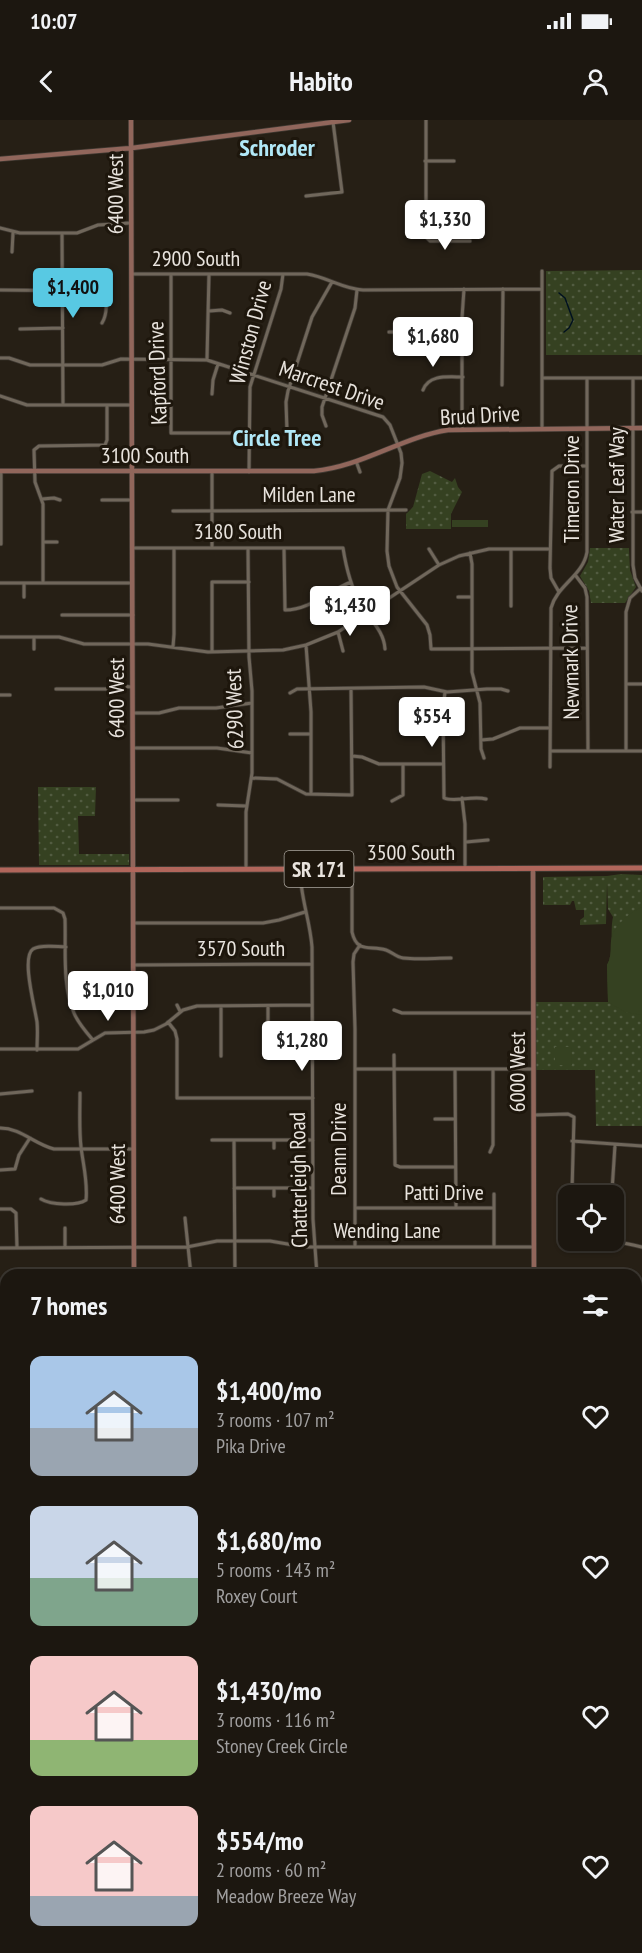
<!DOCTYPE html>
<html lang="en">
<head>
<meta charset="utf-8">
<style>
	:root { --surface:#1c1710; --page:#252019; --text:#f1f3f6; --muted:#a09f9f; --line:#3a3630; --accent:#58c9e3 }
	body { margin:0; font-family:"PT Sans Narrow",sans-serif; background:var(--page); color:var(--text); height:100vh; display:flex; flex-direction:column; font-size:22px; white-space:nowrap }
	* { box-sizing:border-box; margin:0 }
	p { font-size:20px; color:var(--muted) }
	.icon { flex:none; width:33px; height:33px; fill:none; stroke:currentColor; stroke-width:2; stroke-linecap:round; stroke-linejoin:round }
	.map { position:relative; flex:1; overflow:hidden }
	.sheet { position:absolute; left:0px; top:1149px; width:642px; height:684px; display:flex; flex-direction:column; background:var(--surface); border-radius:18px 18px 0 0; box-shadow:0 2px 4px #0004,0 0 0 2px var(--line) }
	.sheet>* { flex:none }
	.buttons { position:absolute; left:558px; top:1065px; display:grid; gap:12px }
	.buttons a { display:grid; place-items:center; width:66px; height:66px; border-radius:12px; background:var(--surface); box-shadow:0 2px 4px #0004,0 0 0 2px var(--line); font-size:30px }
	.price { position:absolute; translate:-50% -51px; padding:0 14px; border-radius:6px; background:#fff; color:#222; font-size:20px; line-height:39px; filter:drop-shadow(0 2px 3px #0008) }
	.price::after { content:''; position:absolute; left:50%; top:36px; width:18px; height:14px; margin-left:-9px; background:inherit; clip-path:polygon(0 0,100% 0,50% 100%) }
	.price.selected { background:var(--accent); color:#111 }
	ul { padding:0; list-style:none }
	li { display:flex; align-items:center; gap:18px; height:150px; padding:0 30px }
	li span { display:grid; place-items:center; flex:none; width:168px; height:120px; border-radius:12px; color:#555 }
	li>.icon { margin-inline-start:auto }
	span .icon { width:72px; height:72px; fill:#fffc; stroke-width:1 }
	li b { font-size:26px }
	h2 { display:flex; justify-content:space-between; align-items:center; height:72px; padding:0 30px; font-size:26px }
	.status { display:flex; justify-content:space-between; align-items:center; height:42px; padding:0 30px; background:var(--surface); direction:ltr }
	.status svg { height:16px; fill:currentColor }
	header { display:flex; justify-content:space-between; align-items:center; height:78px; padding:0 30px; background:var(--surface); font-size:27px; font-weight:600 }
	.map>svg:first-child { display:block }
	.grass { fill:url(#grass-dots) }
	.garden { fill:#354121 }
	.lines { fill:none; stroke-linecap:round; stroke-linejoin:round }
	.stream { stroke:#001120; stroke-width:1.5 }
	.canal { stroke:#001120; stroke-width:4 }
	.street-casing { stroke:#3f3932; stroke-width:4.5 }
	.secondary-casing { stroke:#3f3932; stroke-width:6 }
	.primary-casing { stroke:#3f3932; stroke-width:7 }
	.street { stroke:#70675b; stroke-width:3 }
	.secondary { stroke:#91665b; stroke-width:4.5 }
	.primary { stroke:#b1665b; stroke-width:5 }
	.rail { stroke:#d3cec8; stroke-width:1.5; stroke-dasharray:10 10; stroke-linecap:butt }
	.labels { text-anchor:middle; dominant-baseline:central; stroke-width:6; stroke-linejoin:round; paint-order:stroke }
	.shield { fill:#1d160c; stroke:#aba69e; stroke-width:1.5 }
	.shield-label { font-size:21px; font-weight:bold; fill:#e8e3dd }
	.street-label { font-size:22px; fill:#e8e3dd; stroke:#1d160c }
	.neighbourhood-label { font-size:24px; font-weight:bold; fill:#b1e8f7; stroke:#1d160c }
</style>
</head>
<body>
<div class="status"><b>10:07</b><svg viewBox="0 0 49 12"><path d="M0 12V9h3v3zM5 12V6h3v6zM10 12V3h3v9zM15 12V0h3v12zM26 1h20v11H26zM47 4h2v5h-2z"/></svg></div>
<header><svg class="icon" aria-label="back" viewBox="0 0 24 24"><path d="M15 5l-7 7 7 7"/></svg>Habito<svg class="icon" aria-label="person" viewBox="0 0 24 24"><circle cx="12" cy="8" r="4"/><path d="M4 21q1-7 8-7t8 7"/></svg></header>
<div class="map">
<svg width="642" height="1833" viewBox="0 0 642 1833">
	<defs>
		<pattern id="grass-dots" width="8" height="8" patternUnits="userSpaceOnUse" patternTransform="scale(1.5)"><rect width="8" height="8" fill="#354121"/><path d="M2 2h.1M6 6h.1" fill="none" stroke="#525c41" stroke-width="1.8" stroke-linecap="round"/></pattern>
	</defs>
	<rect width="100%" height="100%" fill="#261f15"/>
	<path class="grass" d="M642 150V235H546V151Z
		M430 351 452 362 455 358 458 367 462 372 451 394V409H406V394L413 387 422 354Z
		M590 428H629L630 450 636 467 625 483H591L589 471 580 456 588 442Z
		M38 667H96L95 696H78L79 734H129V745H39Z
		M621 754 642 755V1006H596L595 950H535L536 882H608L607 845C614 834 610 810 613 797L608 789 607 763 606 804 580 805V800L584 797V790H576L574 781H572L570 785H543V757L607 756Z
		M0 1551H6V1624H0Z
		M636 1690H640L642 1702V1791H636Z"/>
	<path class="garden" d="M452 400H488V407H452Z
		M642 787V895L625 892 608 882 607 845C612 837 610 830 611 821 613 806 629 793 642 787Z
		M555 927H571L572 945H555Z"/>
	<g class="lines">
		<path class="stream" d="M559 173 565 178 573 200 569 208 564 212"/>
		<path class="canal" d="M0 1374 6 1375"/>
		<defs>
			<path id="street" d="M426 0V117L430 121H470
				M425 41H454
				M306 76 342 72 333 2
				M0 108 20 113H77L98 105 130 103
				M62 114 63 285
				M12 132 13 113
				M542 151V309
				M132 154H307C327 157 343 169 363 170L542 169
				M171 154V313H249
				M0 170 103 171C108 179 107 195 102 203
				M209 191 222 190 230 193
				M20 209 63 208
				M389 212H417L438 206H462
				M0 238H9L30 245H102L121 239 207 240 383 297 390 305 401 333 402 343 400 358 388 390 387 431 389 446 397 467 427 505 430 515 431 529 587 528
				M207 239 209 154
				M542 258H642
				M633 258V445L635 458 642 471
				M502 265 503 169
				M423 270C429 254 448 257 463 257
				M212 274 213 260 218 244
				M0 276 27 285H132
				M326 306 322 295V287L355 188 357 170
				M462 309V198L464 169
				M287 311 286 282 288 271 312 197 332 162
				M356 341 360 352
				M1 351V424
				M249 352 250 267 281 169 283 154
				M42 379 54 378 60 380
				M102 380H132
				M173 391 406 390
				M632 392H642
				M43 422H57
				M132 428H343C346 447 350 465 360 483 368 498 384 510 385 529
				M212 428V352
				M284 428 285 490C310 490 328 471 351 462
				M429 429 439 445
				M511 429V486
				M470 433 472 444V552L480 583 481 629 484 638
				M576 456 585 468 587 477 588 631
				M0 463H132
				M24 463V477
				M43 463V384L35 362 34 330 39 326 105 325 107 320V285
				M559 472 551 458 550 448 552 351 559 346H586
				M458 477H472
				M62 495H133
				M338 512 343 531
				M0 517H59L84 524H148L208 532 283 530 306 525 338 512 439 445 459 436 489 429H550
				M34 517V529
				M306 525 311 592V674
				M173 527 174 514V428
				M212 532V462H249
				M626 564H642
				M56 569H112L120 566 132 567
				M445 572 443 589 444 678C455 683 472 675 486 679
				M290 573 297 569 424 567 447 572 487 569H501L508 571
				M0 575H10
				M133 593H159L179 588H216L252 583
				M416 606H443
				M290 614H311
				M481 620 493 619 520 608H550
				M133 628H217L252 633
				M551 631H642
				M626 631V492L630 478 641 468
				M352 636 362 637 379 644H443
				M550 647 551 488C557 465 583 456 587 432V258
				M252 658 277 659 306 674 352 675 351 569
				M462 678 465 704V748
				M133 680H178
				M392 681 403 675V644
				M218 685 246 686
				M466 722 488 720
				M246 749V692L252 653V571L249 537 248 428
				M300 749C300 776 310 800 312 827L313 1099 317 1155
				M352 749V812C357 834 370 825 386 830 392 832 396 837 403 838 418 840 435 838 451 838
				M0 788H54L63 793 65 799C66 830 62 865 74 893 78 903 86 912 93 920
				M133 803H263L279 800 305 792
				M134 845 312 844
				M177 885 180 891
				M221 886V936
				M268 886V936
				M394 890 402 893H533
				M168 902 175 911 177 919V978H313
				M0 929H78L105 913 144 912 154 910 166 904 183 890 197 886 312 885
				M37 930C37 921 38 911 37 902 35 888 21 837 33 829 41 824 57 827 66 827
				M394 935 395 1045 400 1047H455
				M355 949H533
				M455 949 456 1088
				M0 974 32 971
				M534 995 568 994 574 997 572 1071
				M435 999H455
				M0 1008C21 1008 34 1024 54 1029H134
				M212 1020H313
				M234 1020 235 1155
				M274 1020V1028
				M572 1021 642 1026
				M490 1032 493 1025V949
				M0 1050 15 1049 19 1035 30 1018
				M234 1068H313
				M274 1068V1076
				M612 1071 615 1025
				M494 1074V1127
				M41 1079C51 1085 77 1086 86 1080 88 1062 83 1044 81 1027 79 1009 80 991 80 973
				M355 1088H494
				M0 1089H11L16 1093 17 1128
				M185 1098 191 1155
				M65 1108V1127
				M587 1126C604 1118 625 1123 642 1127
				M355 1127V909L353 842 354 834 360 825
				M0 1128 187 1127 217 1121H270L305 1127H534
				M0 1167H6
				M636 1193H642
				M0 1210H6
				M0 1258H6
				M636 1275 642 1274
				M0 1306H6
				M0 1350H6
				M0 1402 6 1403
				M0 1468H6
				M0 1506H6
				M636 1633H642
				M0 1645H6
				M636 1662H642
				M0 1683H6
				M636 1808H642
				M354 1827V1833
				M417 1827V1833
				M455 1827V1833
				M495 1827V1833
				M584 1827 594 1833
				M585 1833 588 1827"/>
			<path id="secondary" d="M131 0 134 1155
				M0 39 132 28 349 0
				M0 351H314C361 347 402 317 448 310L642 308
				M533 749 534 1155
				M636 1539H642
				M0 1546H6
				M636 1548H642
				M136 1827V1833
				M536 1827V1833"/>
			<path id="primary" d="M0 750 642 748"/>
		</defs>
		<use href="#street" class="street-casing"/>
		<use href="#secondary" class="secondary-casing"/>
		<use href="#primary" class="primary-casing"/>
		<use href="#street" class="street"/>
		<use href="#secondary" class="secondary"/>
		<use href="#primary" class="primary"/>
		<path class="rail" d="M0 1768 6 1769
			M238 1827 261 1833"/>
	</g>
	<g class="labels">
		<rect class="shield" x="284.5" y="731" width="69" height="36" rx="4.5"/>
		<g class="shield-label">
			<text x="319" y="749">SR 171</text>
		</g>
		<g class="street-label">
			<text transform="translate(115 74) rotate(-90)">6400 West</text>
			<text x="196" y="138">2900 South</text>
			<text transform="translate(250 212) rotate(-75)">Winston Drive</text>
			<text transform="translate(157 253) rotate(-92)">Kapford Drive</text>
			<text transform="translate(332 265) rotate(19)">Marcrest Drive</text>
			<text transform="translate(480 295) rotate(-3)">Brud Drive</text>
			<text x="145" y="335">3100 South</text>
			<text transform="translate(616 365) rotate(-90)">Water Leaf Way</text>
			<text transform="translate(571 369) rotate(-90)">Timeron Drive</text>
			<text x="309" y="374">Milden Lane</text>
			<text x="238" y="411">3180 South</text>
			<text transform="translate(570 542) rotate(-91)">Newmark Drive</text>
			<text transform="translate(116 578) rotate(-90)">6400 West</text>
			<text transform="translate(234 589) rotate(-92)">6290 West</text>
			<text x="411" y="732">3500 South</text>
			<text x="241" y="828">3570 South</text>
			<text transform="translate(517 952) rotate(-90)">6000 West</text>
			<text transform="translate(338 1029) rotate(-90)">Deann Drive</text>
			<text transform="translate(298 1060) rotate(-91)">Chatterleigh Road</text>
			<text transform="translate(117 1064) rotate(-90)">6400 West</text>
			<text x="444" y="1072">Patti Drive</text>
			<text x="387" y="1110">Wending Lane</text>
		</g>
		<g class="neighbourhood-label">
			<text x="277" y="27">Schroder</text>
			<text x="277" y="317">Circle Tree</text>
		</g>
	</g>
</svg>
<div class="buttons">
<a><svg class="icon" aria-label="locate" viewBox="0 0 24 24"><circle cx="12" cy="12" r="6"/><path d="M12 2v4M12 18v4M2 12h4M18 12h4"/></svg></a>
</div>
<b class="price" style="left:445px;top:131px">$1,330</b>
<b class="price selected" style="left:73px;top:199px">$1,400</b>
<b class="price" style="left:433px;top:248px">$1,680</b>
<b class="price" style="left:350px;top:517px">$1,430</b>
<b class="price" style="left:432px;top:628px">$554</b>
<b class="price" style="left:108px;top:902px">$1,010</b>
<b class="price" style="left:302px;top:952px">$1,280</b>
<section class="sheet">
<h2>7 homes<svg class="icon" aria-label="filters" viewBox="0 0 24 24"><path d="M4 7h16M4 17h16"/><circle cx="9" cy="7" r="2"/><circle cx="15" cy="17" r="2"/></svg></h2>
<ul>
<li><span style="background:linear-gradient(#a9c7e8 60%,#9aa5b1 0)"><svg class="icon" aria-label="home" viewBox="0 0 24 24"><path d="M3 11l9-7 9 7M6 9v11h12V9"/></svg></span><div><b>$1,400/mo</b><p>3 rooms · 107 m²</p><p>Pika Drive</p></div><svg class="icon" aria-label="heart" viewBox="0 0 24 24"><path d="M12 20l-8-8c-3-5 5-10 8-4 3-6 11-1 8 4z"/></svg></li>
<li><span style="background:linear-gradient(#c9d6e8 60%,#7fa58c 0)"><svg class="icon" aria-label="home" viewBox="0 0 24 24"><path d="M3 11l9-7 9 7M6 9v11h12V9"/></svg></span><div><b>$1,680/mo</b><p>5 rooms · 143 m²</p><p>Roxey Court</p></div><svg class="icon" aria-label="heart" viewBox="0 0 24 24"><path d="M12 20l-8-8c-3-5 5-10 8-4 3-6 11-1 8 4z"/></svg></li>
<li><span style="background:linear-gradient(#f6c9c9 70%,#8fb573 0)"><svg class="icon" aria-label="home" viewBox="0 0 24 24"><path d="M3 11l9-7 9 7M6 9v11h12V9"/></svg></span><div><b>$1,430/mo</b><p>3 rooms · 116 m²</p><p>Stoney Creek Circle</p></div><svg class="icon" aria-label="heart" viewBox="0 0 24 24"><path d="M12 20l-8-8c-3-5 5-10 8-4 3-6 11-1 8 4z"/></svg></li>
<li><span style="background:linear-gradient(#f6c9c9 75%,#9aa5b1 0)"><svg class="icon" aria-label="home" viewBox="0 0 24 24"><path d="M3 11l9-7 9 7M6 9v11h12V9"/></svg></span><div><b>$554/mo</b><p>2 rooms · 60 m²</p><p>Meadow Breeze Way</p></div><svg class="icon" aria-label="heart" viewBox="0 0 24 24"><path d="M12 20l-8-8c-3-5 5-10 8-4 3-6 11-1 8 4z"/></svg></li>
</ul>
</section>
</div>
</body>
</html>
